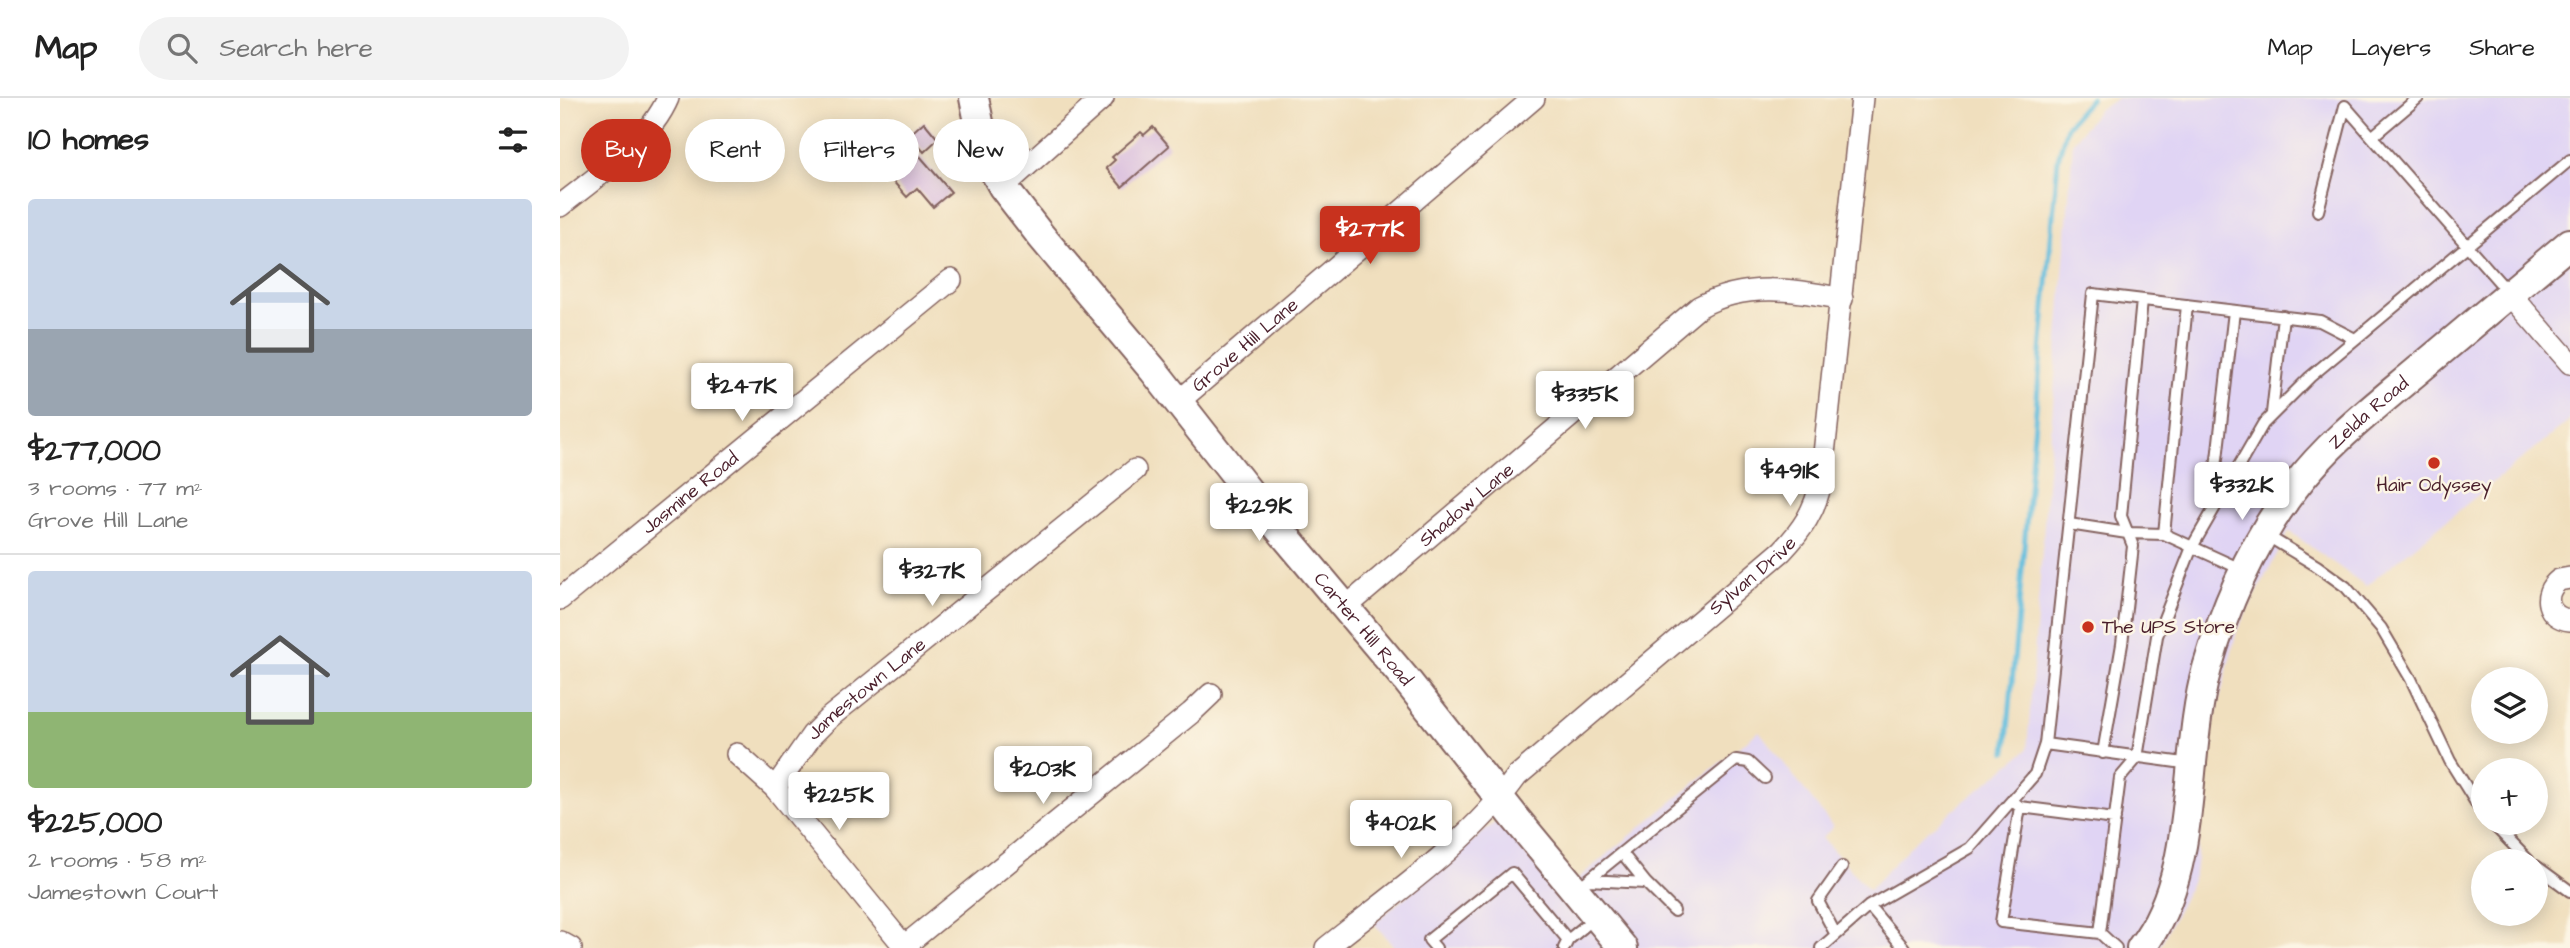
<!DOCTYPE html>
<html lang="en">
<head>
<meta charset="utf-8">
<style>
	:root { --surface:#fff; --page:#f2f2f2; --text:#222; --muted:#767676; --line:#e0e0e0; --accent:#c8321e }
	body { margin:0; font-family:"Architects Daughter",sans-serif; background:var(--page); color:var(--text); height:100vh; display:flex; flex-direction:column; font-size:26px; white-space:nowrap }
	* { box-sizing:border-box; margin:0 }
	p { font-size:23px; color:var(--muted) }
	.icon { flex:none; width:38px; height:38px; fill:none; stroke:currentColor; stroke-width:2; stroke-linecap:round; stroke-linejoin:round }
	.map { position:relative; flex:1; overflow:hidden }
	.panel { display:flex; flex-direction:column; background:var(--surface); width:560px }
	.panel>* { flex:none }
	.guide { position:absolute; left:21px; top:21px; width:665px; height:63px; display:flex; gap:14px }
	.controls { position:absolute; left:1911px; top:569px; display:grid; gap:14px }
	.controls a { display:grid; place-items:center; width:77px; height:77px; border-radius:50%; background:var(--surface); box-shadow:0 4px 18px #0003; font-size:35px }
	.price { position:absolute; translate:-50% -60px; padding:0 16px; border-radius:7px; background:#fff; color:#222; font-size:23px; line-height:46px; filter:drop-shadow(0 2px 4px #0008) }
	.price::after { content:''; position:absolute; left:50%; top:42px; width:21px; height:16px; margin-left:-10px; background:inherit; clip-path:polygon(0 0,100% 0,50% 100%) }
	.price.selected { background:var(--accent); color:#fff }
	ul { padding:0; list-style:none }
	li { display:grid; align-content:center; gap:14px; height:371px; padding:0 28px }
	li+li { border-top:2px solid var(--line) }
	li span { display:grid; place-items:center; height:217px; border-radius:7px; color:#555 }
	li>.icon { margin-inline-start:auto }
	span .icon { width:126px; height:126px; fill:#fffc; stroke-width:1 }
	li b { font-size:30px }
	h2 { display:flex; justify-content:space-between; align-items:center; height:84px; padding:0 28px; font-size:30px }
	.tag { padding:0 24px; border-radius:32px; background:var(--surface); box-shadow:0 4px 18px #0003; font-size:24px; line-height:63px }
	.tag.selected { background:var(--accent); color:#fff }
	header { display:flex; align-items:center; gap:42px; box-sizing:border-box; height:98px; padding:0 35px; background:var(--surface); border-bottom:2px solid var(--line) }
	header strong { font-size:33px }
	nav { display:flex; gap:38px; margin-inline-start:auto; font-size:24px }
	.search { width:490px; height:63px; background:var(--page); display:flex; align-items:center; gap:18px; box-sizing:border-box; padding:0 24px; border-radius:38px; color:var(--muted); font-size:26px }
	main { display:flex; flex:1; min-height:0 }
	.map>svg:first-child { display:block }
	.built { fill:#e0d4f4 }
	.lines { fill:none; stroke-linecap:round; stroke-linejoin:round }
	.stream { stroke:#5fbcdd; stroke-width:5 }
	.building { fill:#d6b8dd }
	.service-casing { stroke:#84625e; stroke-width:14 }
	.minor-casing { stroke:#84625e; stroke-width:24 }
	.secondary-casing { stroke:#84625e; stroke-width:32 }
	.service { stroke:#fff; stroke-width:10 }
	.minor { stroke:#fff; stroke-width:21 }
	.secondary { stroke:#fff; stroke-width:28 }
	.poi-dot { fill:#c8321e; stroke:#fcf5e5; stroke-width:2.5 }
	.labels { text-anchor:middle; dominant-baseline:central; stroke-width:5; stroke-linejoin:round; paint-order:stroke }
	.street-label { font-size:19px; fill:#4a1f2b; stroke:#fcf5e5 }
	.poi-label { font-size:19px; fill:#4a1f2b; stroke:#fcf5e5 }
</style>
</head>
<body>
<header>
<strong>Map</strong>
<div class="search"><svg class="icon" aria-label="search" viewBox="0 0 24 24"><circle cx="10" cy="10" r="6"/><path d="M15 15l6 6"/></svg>Search here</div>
<nav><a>Map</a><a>Layers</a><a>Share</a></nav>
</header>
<main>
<section class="panel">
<h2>10 homes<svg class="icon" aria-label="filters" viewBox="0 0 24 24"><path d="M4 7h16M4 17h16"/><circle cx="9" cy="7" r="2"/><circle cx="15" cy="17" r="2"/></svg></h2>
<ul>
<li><span style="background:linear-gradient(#c9d6e8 60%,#9aa5b1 0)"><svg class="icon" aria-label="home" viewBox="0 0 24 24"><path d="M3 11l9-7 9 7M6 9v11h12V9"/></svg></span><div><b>$277,000</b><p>3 rooms · 77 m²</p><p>Grove Hill Lane</p></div></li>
<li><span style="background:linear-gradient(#c9d6e8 65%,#8fb573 0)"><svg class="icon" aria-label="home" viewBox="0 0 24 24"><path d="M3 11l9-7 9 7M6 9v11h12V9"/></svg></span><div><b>$225,000</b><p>2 rooms · 58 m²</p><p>Jamestown Court</p></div></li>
</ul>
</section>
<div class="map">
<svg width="2010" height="850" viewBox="0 0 2010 850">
	<rect width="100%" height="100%" fill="#fcf5e5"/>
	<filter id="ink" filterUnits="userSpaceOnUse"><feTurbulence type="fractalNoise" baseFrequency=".0143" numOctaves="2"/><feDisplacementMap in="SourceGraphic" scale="14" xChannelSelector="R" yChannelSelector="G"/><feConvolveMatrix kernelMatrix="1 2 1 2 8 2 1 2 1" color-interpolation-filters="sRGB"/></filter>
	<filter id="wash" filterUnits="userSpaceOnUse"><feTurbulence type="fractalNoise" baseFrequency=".00686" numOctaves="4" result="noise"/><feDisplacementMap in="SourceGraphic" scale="28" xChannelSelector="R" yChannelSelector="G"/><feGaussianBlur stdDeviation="1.57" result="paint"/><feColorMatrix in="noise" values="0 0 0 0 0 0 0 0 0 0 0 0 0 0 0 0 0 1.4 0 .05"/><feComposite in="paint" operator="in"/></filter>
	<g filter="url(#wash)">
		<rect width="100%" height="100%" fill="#f0dfbe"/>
		<path class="built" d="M1559 0H2010V322L1806 488 1729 433 1677 532 1650 640 1635 776 1599 850H835L814 825 937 723 1000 795 1199 633 1273 729 1262 740 1309 792 1353 745 1467 652 1513 44 1538 12Z"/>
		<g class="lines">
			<path class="stream" d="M1446 654 1498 61 1507 28 1531 0"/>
		</g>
		<g id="blocks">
			<path class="building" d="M364 24 378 41 364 54 349 37Z
				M593 29 609 48 562 89 546 70 555 62 552 59 581 34 584 37Z
				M359 57 391 94 373 109 357 90 347 99 331 81Z"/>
		</g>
	</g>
	<g filter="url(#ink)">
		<use href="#blocks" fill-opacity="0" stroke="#84625e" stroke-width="2"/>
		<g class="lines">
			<defs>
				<path id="service" d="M1813 38 1858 0
					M1758 113 1785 8 1948 194
					M1712 315 1723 218
					M1662 397 1656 370 1674 213
					M1509 426 1567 435 1604 436 1683 472
					M1604 436 1627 207
					M1706 437 1757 468 1786 489 1821 530 1851 581 1890 663 1923 716
					M1485 646 1631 666
					M1543 655 1562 546 1573 448 1561 418 1582 202
					M1455 705 1460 709 1555 721
					M1460 709 1441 824 1540 835
					M1931 724 1969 763
					M1062 755 1086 785 1114 813
					M1976 768 2010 793
					M1028 782 1086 785
					M1017 791 1176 662 1188 664 1205 680
					M1309 808 1344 850
					M1276 837 1258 803 1282 769
					M876 850 869 842 952 775 1008 842
					M1004 850 1008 842 1037 818
					M1261 850 1309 808 1410 750 1475 676 1485 646 1533 196 1760 223 1795 241
					M1556 850 1540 835 1560 680 1577 660 1597 538 1632 449 1703 326 1750 279 2010 62"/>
				<g id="minor">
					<path d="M443 89 543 0"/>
					<path d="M0 108C36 79 90 43 108 0"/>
					<path d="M1950 196 2010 265"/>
					<path id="s1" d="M618 304 974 0"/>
					<path d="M2010 480 1999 482C1981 496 1987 520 2010 522"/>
					<path id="s2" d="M0 501 391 182"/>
					<path id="s3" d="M786 509 1139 209C1184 184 1234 191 1282 201"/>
					<path d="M177 656 215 690 344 848"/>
					<path id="s4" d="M215 690 252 637 270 619 575 372"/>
					<path d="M0 844 11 850"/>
					<path d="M342 850 631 615 651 596"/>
					<path id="s5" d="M766 850C832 797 907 747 957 678L1222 453C1242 432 1255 413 1261 384L1302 0"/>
				</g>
				<g id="secondary">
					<path id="s6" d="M414 0 426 58 443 89 481 138 594 273 699 407 848 584 957 722 1063 850"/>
					<path id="s7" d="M1581 850C1640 774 1622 660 1647 570 1666 505 1693 444 1734 390 1768 345 1813 310 1856 274 1908 231 1959 188 2010 145"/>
				</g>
			</defs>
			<use href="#service" class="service-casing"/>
			<use href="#minor" class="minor-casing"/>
			<use href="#secondary" class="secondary-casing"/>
			<use href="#service" class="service"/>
			<use href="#minor" class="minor"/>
			<use href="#secondary" class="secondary"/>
		</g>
	</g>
	<g class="poi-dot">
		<circle cx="1874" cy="365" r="7"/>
		<circle cx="1528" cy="529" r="7"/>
	</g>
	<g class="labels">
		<g class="street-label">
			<text stroke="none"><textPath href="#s1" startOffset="88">Grove Hill Lane</textPath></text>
			<text stroke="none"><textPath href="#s7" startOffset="598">Zelda Road</textPath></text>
			<text stroke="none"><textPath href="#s2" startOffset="168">Jasmine Road</textPath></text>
			<text stroke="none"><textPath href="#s3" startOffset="158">Shadow Lane</textPath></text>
			<text stroke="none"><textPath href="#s5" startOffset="567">Sylvan Drive</textPath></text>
			<text stroke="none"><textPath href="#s6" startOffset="665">Carter Hill Road</textPath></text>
			<text stroke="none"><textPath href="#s4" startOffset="136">Jamestown Lane</textPath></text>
		</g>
		<g class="poi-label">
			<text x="1874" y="387">Hair Odyssey</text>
			<text x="1542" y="529" text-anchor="start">The UPS Store</text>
		</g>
	</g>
</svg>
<div class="controls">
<a><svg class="icon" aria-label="layers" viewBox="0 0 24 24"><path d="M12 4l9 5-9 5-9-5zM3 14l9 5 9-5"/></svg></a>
<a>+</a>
<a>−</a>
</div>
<b class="price selected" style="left:810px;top:168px">$277K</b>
<b class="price" style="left:182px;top:325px">$247K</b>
<b class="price" style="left:1025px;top:333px">$335K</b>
<b class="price" style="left:1230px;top:410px">$491K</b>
<b class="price" style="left:1682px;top:424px">$332K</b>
<b class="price" style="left:699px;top:445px">$229K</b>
<b class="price" style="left:372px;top:510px">$327K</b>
<b class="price" style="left:483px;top:708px">$203K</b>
<b class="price" style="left:279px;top:734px">$225K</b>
<b class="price" style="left:841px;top:762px">$402K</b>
<div class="guide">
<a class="tag selected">Buy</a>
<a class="tag">Rent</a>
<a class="tag">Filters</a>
<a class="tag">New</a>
</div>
</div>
</main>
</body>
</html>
